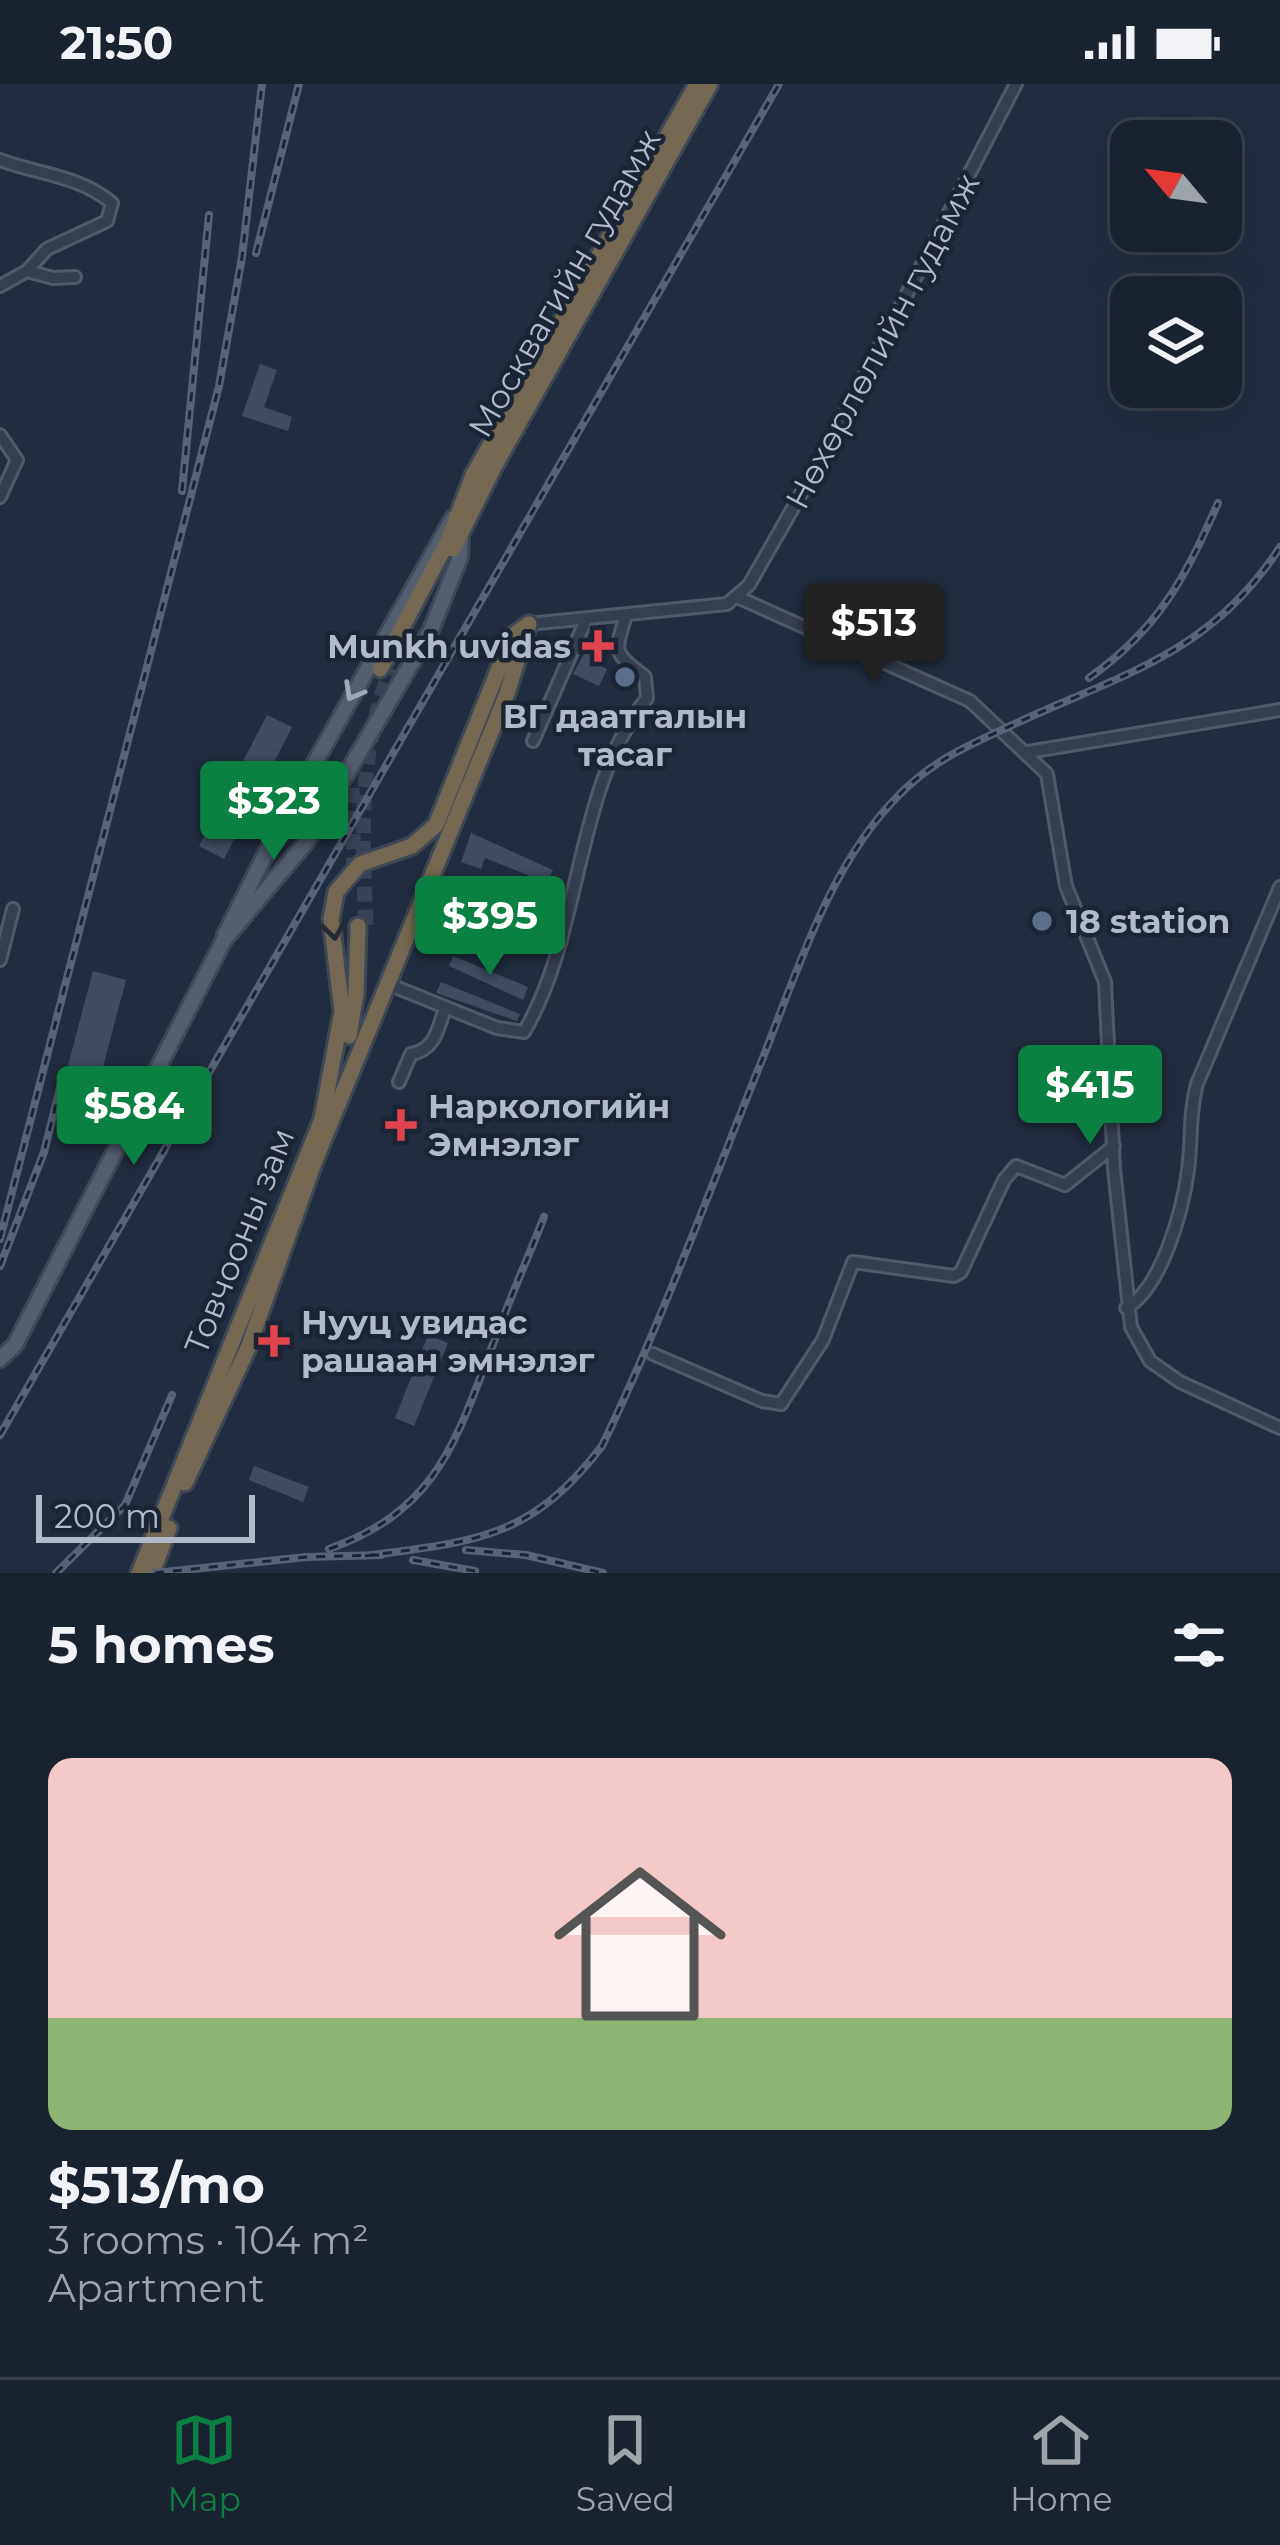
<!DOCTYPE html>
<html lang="en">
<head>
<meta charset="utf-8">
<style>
	:root { --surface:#19222f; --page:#262f3b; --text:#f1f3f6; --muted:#9fa4aa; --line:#373f4b; --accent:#0b8043 }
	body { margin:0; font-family:Montserrat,sans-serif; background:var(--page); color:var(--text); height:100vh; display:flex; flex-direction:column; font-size:45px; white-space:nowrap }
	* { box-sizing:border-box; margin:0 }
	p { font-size:39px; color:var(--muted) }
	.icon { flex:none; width:66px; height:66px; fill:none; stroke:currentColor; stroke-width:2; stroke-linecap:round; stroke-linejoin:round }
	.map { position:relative; height:1489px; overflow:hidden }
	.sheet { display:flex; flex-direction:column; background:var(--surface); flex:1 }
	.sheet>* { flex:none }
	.needle { width:78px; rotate:299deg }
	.buttons { position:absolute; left:1110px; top:36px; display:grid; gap:24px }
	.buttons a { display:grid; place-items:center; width:132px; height:132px; border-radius:24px; background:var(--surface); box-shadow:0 12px 48px #0002,0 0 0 3px var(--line); font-size:60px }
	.scale { position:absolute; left:36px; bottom:30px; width:219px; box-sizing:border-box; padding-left:12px; border:6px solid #b1baca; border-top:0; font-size:33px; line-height:42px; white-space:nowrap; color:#b1baca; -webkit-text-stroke:9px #1b2433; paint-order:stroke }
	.price { position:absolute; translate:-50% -102px; padding:0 27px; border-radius:12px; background:var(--accent); color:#fff; font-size:39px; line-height:78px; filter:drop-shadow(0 3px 6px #0008) }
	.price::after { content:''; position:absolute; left:50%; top:72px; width:36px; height:27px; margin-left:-18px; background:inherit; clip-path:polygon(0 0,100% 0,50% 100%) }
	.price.current { background:#222; color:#fff }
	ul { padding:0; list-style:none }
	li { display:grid; align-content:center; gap:24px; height:636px; padding:0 48px }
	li+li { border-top:3px solid var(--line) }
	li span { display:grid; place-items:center; height:372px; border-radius:24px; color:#555 }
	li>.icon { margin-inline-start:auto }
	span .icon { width:216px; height:216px; fill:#fffc; stroke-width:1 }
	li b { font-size:51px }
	h2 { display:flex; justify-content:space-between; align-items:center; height:144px; padding:0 48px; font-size:51px }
	.status { display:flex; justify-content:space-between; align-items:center; height:84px; padding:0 60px; background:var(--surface); direction:ltr }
	.status svg { height:33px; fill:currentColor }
	.tab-bar { display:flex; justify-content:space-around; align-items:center; height:168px; border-top:3px solid var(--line); background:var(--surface); font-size:33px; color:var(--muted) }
	.tab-bar a { display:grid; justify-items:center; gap:6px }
	.tab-bar .current { color:var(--accent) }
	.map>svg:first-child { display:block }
	.building { fill:#404d61 }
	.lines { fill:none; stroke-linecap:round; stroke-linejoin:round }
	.highway-tunnel { stroke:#374254; stroke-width:15; stroke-dasharray:15 8; stroke-linecap:butt }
	.minor-casing { stroke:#515a69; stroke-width:16 }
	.major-casing { stroke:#3f4857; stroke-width:20 }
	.highway-casing { stroke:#3e4756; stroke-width:21 }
	.minor { stroke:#363f4f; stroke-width:10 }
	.major { stroke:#535e6f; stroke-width:14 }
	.highway { stroke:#756852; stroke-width:15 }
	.rail-casing { stroke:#576376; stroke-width:8 }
	.rail { stroke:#1b2433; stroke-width:3; stroke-dasharray:9; stroke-linecap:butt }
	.oneway { stroke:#9ea8b8 }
	.oneway2 { stroke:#242b36 }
	.health-dot { fill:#e0444e; stroke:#1b2433; stroke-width:4.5 }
	.service-dot { fill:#5c6f8a; stroke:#1b2433; stroke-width:4.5 }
	.labels { text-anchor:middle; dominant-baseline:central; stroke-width:9; stroke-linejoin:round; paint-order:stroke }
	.street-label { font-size:33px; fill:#b1baca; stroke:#1b2433 }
	.poi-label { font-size:33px; font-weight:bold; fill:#b1baca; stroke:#1b2433; text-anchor:start }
</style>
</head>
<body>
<div class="status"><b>21:50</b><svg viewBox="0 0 49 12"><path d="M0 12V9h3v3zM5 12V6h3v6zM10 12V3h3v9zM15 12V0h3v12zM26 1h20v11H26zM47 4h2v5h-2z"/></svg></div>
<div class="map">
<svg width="1280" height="1489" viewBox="0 0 1280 1489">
	<rect width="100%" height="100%" fill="#212d3f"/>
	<path class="building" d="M260 280 277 286 264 323 292 333 288 347 242 332Z
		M594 551 609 558 601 582 607 585 599 602 573 590Z
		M267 631 292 643 224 775 199 762Z
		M471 749 553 786 547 799 485 774 481 785 461 778Z
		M453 872 528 903 523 916 449 882Z
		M93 887 126 896 99 998 66 989Z
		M441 898 520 930 517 937 436 909Z
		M428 1251 448 1259 414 1342 395 1334Z
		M254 1382 309 1403 303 1418 249 1396Z"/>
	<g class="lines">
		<path class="highway-tunnel" d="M352 704 354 794
			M366 841C362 751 358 670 391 584"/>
		<defs>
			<path id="minor" d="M0 76C40 91 78 91 112 119L107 137 47 165 27 187
				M0 202 27 187 53 194 75 193
				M0 351 17 376 0 413
				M737 513 970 617 1047 690 1066 802 1105 898 1114 1085 1131 1243 1150 1277 1180 1298 1280 1344
				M529 540 727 520 749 501 821 375 1016 0
				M533 657 586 536
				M1028 668 1280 626
				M0 876 13 825
				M388 900 497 944 524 948C584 846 573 706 647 614L645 593C613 567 614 571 626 531
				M399 998 411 970C435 966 438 945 445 924
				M1126 1224C1162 1204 1183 1125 1188 1086 1192 1057 1189 1029 1197 1000L1280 803
				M653 1270 762 1317 781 1320 823 1256 853 1178 954 1192 961 1188 1004 1096 1016 1082 1065 1101 1114 1062"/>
			<path id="major" d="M225 851 283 735 453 434
				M0 1275 15 1261 224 856 307 757 431 546 460 473 461 449"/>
			<path id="highway" d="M453 465 494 383 710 0
				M380 585 448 457 473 391 697 0
				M349 952 356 910 358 842
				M185 1399 248 1264 314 1079 506 612 529 540
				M139 1489 322 1035 342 927 331 835 336 808 360 780 412 762 436 741 512 552 529 540
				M152 1489 169 1444"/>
		</defs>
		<use href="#minor" class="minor-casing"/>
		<use href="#major" class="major-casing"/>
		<use href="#highway" class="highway-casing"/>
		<use href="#minor" class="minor"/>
		<use href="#major" class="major"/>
		<use href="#highway" class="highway"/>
		<defs>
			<path id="rail" d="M256 169 299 0
				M182 407 209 131
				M1089 594C1159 544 1184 496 1218 419
				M0 1155 219 302 242 173 262 0
				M0 1182 44 1068 62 996
				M0 1351 779 0
				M329 1465C440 1425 456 1355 495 1255 510 1214 528 1174 544 1133
				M466 1466 526 1471 603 1489
				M365 1472C475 1457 530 1456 602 1362 662 1237 710 1105 762 976 798 886 829 781 899 711 931 678 965 663 1006 644 1117 591 1209 573 1280 463
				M413 1476 475 1487
				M56 1489 125 1421 172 1311
				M155 1489 306 1473 382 1471"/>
		</defs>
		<use href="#rail" class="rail-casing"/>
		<use href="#rail" class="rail"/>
	</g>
	<defs><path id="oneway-chevron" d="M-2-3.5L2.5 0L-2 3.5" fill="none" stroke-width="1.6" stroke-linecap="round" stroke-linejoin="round" transform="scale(3)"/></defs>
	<use class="oneway" href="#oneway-chevron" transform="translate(353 608) rotate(119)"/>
	<use class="oneway2" href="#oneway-chevron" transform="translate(334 847) rotate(82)"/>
	<g class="health-dot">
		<path d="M592 544h12v12h12v12h-12v12h-12v-12h-12v-12h12z"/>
		<path d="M395 1023h12v12h12v12h-12v12h-12v-12h-12v-12h12z"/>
		<path d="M268 1239h12v12h12v12h-12v12h-12v-12h-12v-12h12z"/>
	</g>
	<g class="service-dot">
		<circle cx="625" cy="593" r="12"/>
		<circle cx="1042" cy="837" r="12"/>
	</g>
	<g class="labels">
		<g class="street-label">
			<text transform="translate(564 199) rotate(-60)">Москвагийн гудамж</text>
			<text transform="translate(882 257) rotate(-62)">Нөхөрлөлийн гудамж</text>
			<text transform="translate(239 1157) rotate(-68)">Товчооны зам</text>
		</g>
		<g class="poi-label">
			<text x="571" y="562" text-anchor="end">Munkh uvidas</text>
			<text x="625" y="632" text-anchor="middle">ВГ даатгалын<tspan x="625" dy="38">тасаг</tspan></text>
			<text x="1066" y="837">18 station</text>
			<text x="428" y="1022">Наркологийн<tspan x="428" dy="38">Эмнэлэг</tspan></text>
			<text x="301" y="1238">Нууц увидас<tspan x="301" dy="38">рашаан эмнэлэг</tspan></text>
		</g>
	</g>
</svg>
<div class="buttons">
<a><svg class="needle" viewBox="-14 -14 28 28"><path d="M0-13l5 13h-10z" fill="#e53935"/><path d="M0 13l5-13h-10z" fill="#9fa4aa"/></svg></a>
<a><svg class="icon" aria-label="layers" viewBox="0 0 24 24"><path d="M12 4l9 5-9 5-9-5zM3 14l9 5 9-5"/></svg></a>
</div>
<div class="scale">200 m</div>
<b class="price current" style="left:874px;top:601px">$513</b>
<b class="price" style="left:274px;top:779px">$323</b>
<b class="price" style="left:490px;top:894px">$395</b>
<b class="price" style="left:1090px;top:1063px">$415</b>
<b class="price" style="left:134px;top:1084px">$584</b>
</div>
<section class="sheet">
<h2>5 homes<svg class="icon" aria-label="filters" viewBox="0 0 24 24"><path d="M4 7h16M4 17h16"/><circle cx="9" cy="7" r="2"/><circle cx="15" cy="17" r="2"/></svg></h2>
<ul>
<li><span style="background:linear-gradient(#f6c9c9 70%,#8fb573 0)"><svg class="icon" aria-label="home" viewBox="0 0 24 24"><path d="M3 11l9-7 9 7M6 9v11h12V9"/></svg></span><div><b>$513/mo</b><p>3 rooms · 104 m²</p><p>Apartment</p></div></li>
</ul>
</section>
<nav class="tab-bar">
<a class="current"><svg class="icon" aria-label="map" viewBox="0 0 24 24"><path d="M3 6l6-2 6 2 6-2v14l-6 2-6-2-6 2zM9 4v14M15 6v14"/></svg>Map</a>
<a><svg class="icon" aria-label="saved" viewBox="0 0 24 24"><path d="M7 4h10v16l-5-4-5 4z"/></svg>Saved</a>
<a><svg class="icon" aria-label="home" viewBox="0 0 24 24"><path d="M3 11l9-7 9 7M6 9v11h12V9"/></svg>Home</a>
</nav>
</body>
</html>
